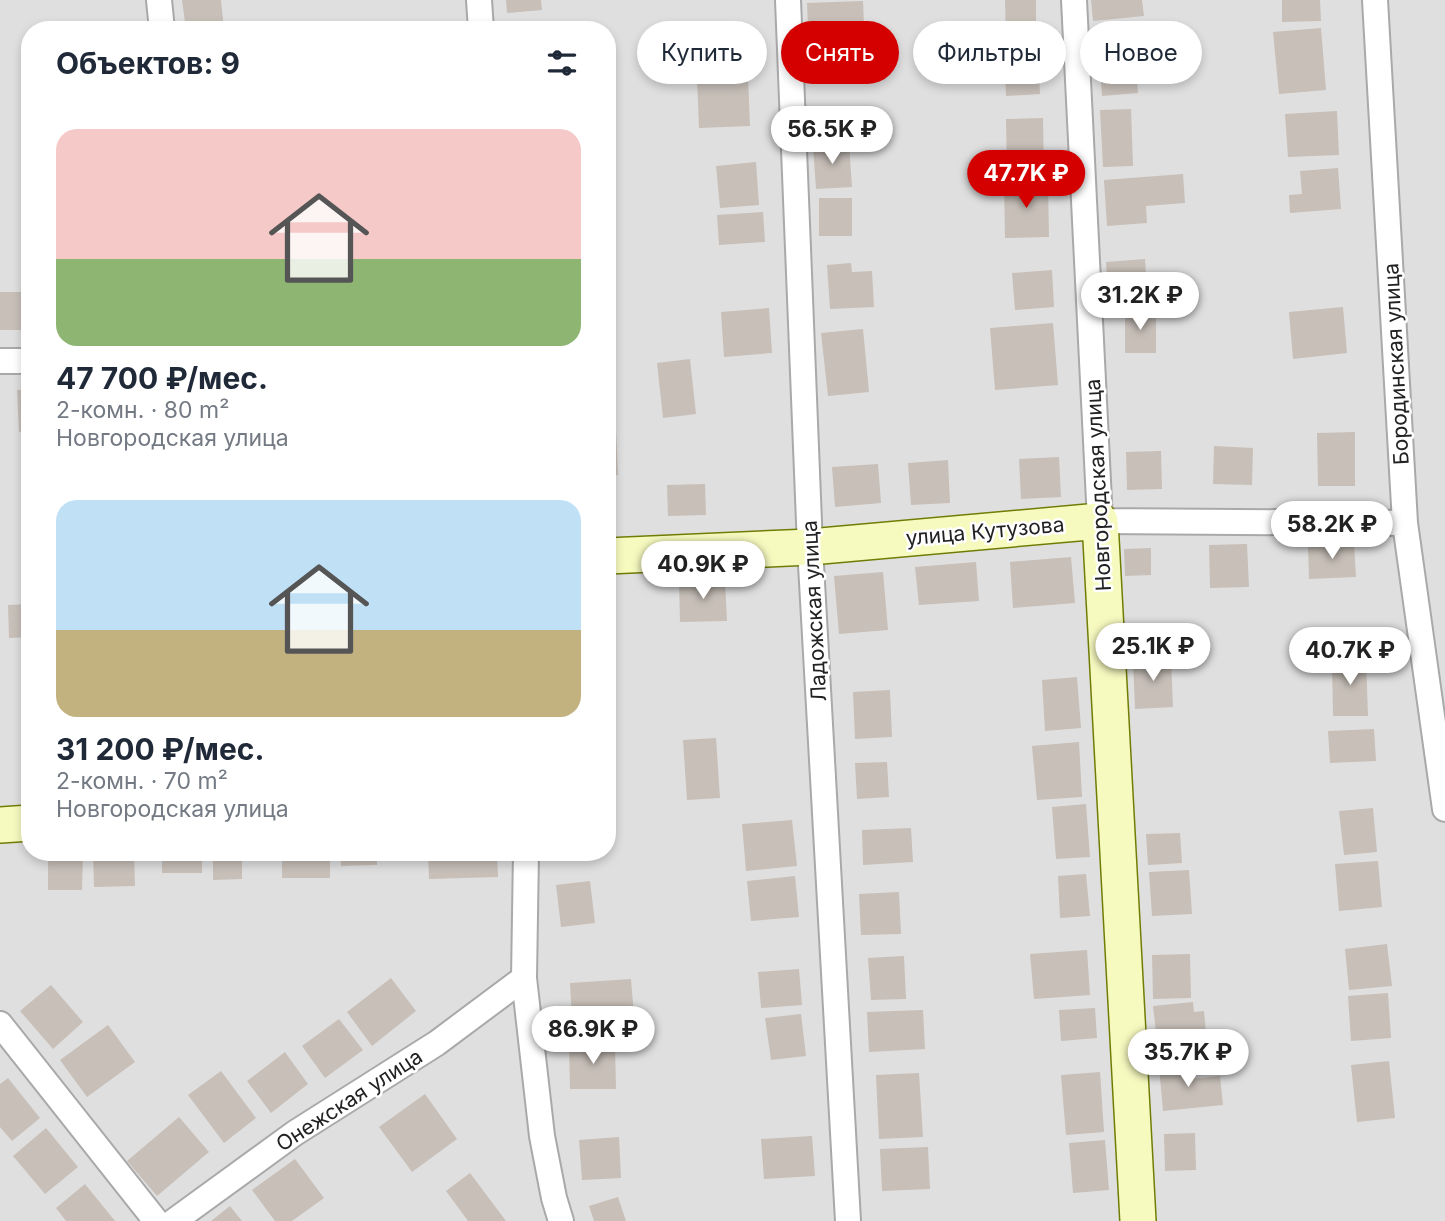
<!DOCTYPE html>
<html lang="ru">
<head>
<meta charset="utf-8">
<style>
	:root { --surface:#fff; --page:#f6f6f7; --text:#1f2937; --muted:#747a83; --accent:#d40000 }
	body { margin:0; font-family:Inter,sans-serif; background:var(--page); color:var(--text); height:100vh; display:flex; flex-direction:column; font-size:26px; white-space:nowrap }
	* { box-sizing:border-box; margin:0 }
	p { font-size:23px; color:var(--muted) }
	.icon { flex:none; width:38px; height:38px; fill:none; stroke:currentColor; stroke-width:2; stroke-linecap:round; stroke-linejoin:round }
	.map { position:relative; flex:1; overflow:hidden }
	.sheet { position:absolute; left:21px; top:21px; width:595px; height:840px; display:flex; flex-direction:column; background:var(--surface); border-radius:28px; box-shadow:0 4px 10px #0003 }
	.sheet>* { flex:none }
	.banner { position:absolute; left:637px; top:21px; width:665px; height:63px; display:flex; gap:14px }
	.price { position:absolute; translate:-50% -60px; padding:0 16px; border-radius:24px; background:#fff; color:#222; font-size:23px; line-height:46px; filter:drop-shadow(0 2px 4px #0008) }
	.price::after { content:''; position:absolute; left:50%; top:42px; width:21px; height:16px; margin-left:-10px; background:inherit; clip-path:polygon(0 0,100% 0,50% 100%) }
	.price.selected { background:var(--accent); color:#fff }
	ul { padding:0; list-style:none }
	li { display:grid; align-content:center; gap:14px; height:371px; padding:0 35px }
	li span { display:grid; place-items:center; height:217px; border-radius:21px; color:#555 }
	li>.icon { margin-inline-start:auto }
	span .icon { width:126px; height:126px; fill:#fffc; stroke-width:1 }
	li b { font-size:30px }
	h2 { display:flex; justify-content:space-between; align-items:center; height:84px; padding:0 35px; font-size:30px }
	.chip { padding:0 24px; border-radius:32px; background:var(--surface); box-shadow:0 4px 10px #0003; font-size:24px; line-height:63px }
	.chip.selected { background:var(--accent); color:#fff }
	.map>svg:first-child { display:block }
	.residential { fill:#e0dfdf; fill-rule:evenodd }
	.building { fill:#c7bfb8 }
	.lines { fill:none; stroke-linecap:round; stroke-linejoin:round }
	.street-casing { stroke:#a9a9a9; stroke-width:28 }
	.secondary-casing { stroke:#707d05; stroke-width:38 }
	.street { stroke:#fff; stroke-width:24 }
	.secondary { stroke:#f7fabf; stroke-width:35 }
	.labels { text-anchor:middle; dominant-baseline:central; stroke-width:5; stroke-linejoin:round; paint-order:stroke }
	.street-label { font-size:21px; fill:#222; stroke:#fff }
</style>
</head>
<body>
<div class="map">
<svg width="1445" height="1221" viewBox="0 0 1445 1221">
	<rect width="100%" height="100%" fill="#f2efe9"/>
	<path class="residential" d="M0 0H1445V1221H0ZM30 30H607V852H30Z"/>
	<path class="building" d="M182 0H221L224 30H186Z
		M506 0H541L542 10 507 13Z
		M1005 0H1036V39H1006Z
		M1091 0H1142L1144 16 1093 21Z
		M1282 0H1320L1321 21 1282 22Z
		M863 1 865 49 809 51 807 3Z
		M125 24 126 30H87L86 28Z
		M544 24V30H512V25Z
		M745 28 749 67 704 71 700 32Z
		M1321 28 1326 90 1279 94 1273 32Z
		M1134 38 1138 93 1102 96 1098 40Z
		M1038 47 1040 94 1006 96 1004 49Z
		M748 77 750 126 699 128 697 79Z
		M1131 109 1133 166 1103 167 1100 110Z
		M1337 111 1339 155 1288 157 1285 114Z
		M1043 118 1044 176 1007 177 1006 119Z
		M849 144 852 187 816 189 813 146Z
		M756 162 759 205 720 208 716 166Z
		M1338 168 1341 209 1290 213 1289 195 1302 194 1300 171Z
		M1183 174 1185 203 1146 206 1147 223 1107 226 1104 180Z
		M1048 182 1049 237 1005 238 1004 183Z
		M819 198H852V236H819Z
		M763 212 765 242 719 245 717 215Z
		M1145 259 1148 302 1109 305 1106 262Z
		M851 263 852 272 872 271 874 307 830 309 827 265Z
		M1052 270 1054 307 1015 310 1012 273Z
		M0 292H30V330H0Z
		M1343 307 1347 353 1293 359 1289 312Z
		M769 308 772 353 724 357 721 312Z
		M1125 311H1156V353H1125Z
		M1053 323 1058 385 995 390 990 328Z
		M863 329 869 392 828 396 821 333Z
		M690 359 696 414 663 418 657 363Z
		M30 389V432H19L17 390Z
		M607 429H616L618 475H607Z
		M1355 432V486H1318L1317 433Z
		M1214 446 1253 448 1252 485 1213 484Z
		M1161 451 1162 489 1127 490 1126 452Z
		M1059 457 1061 497 1021 499 1019 459Z
		M948 460 950 503 911 505 908 463Z
		M878 464 881 503 835 507 832 467Z
		M705 484 706 515 668 516 667 485Z
		M1354 543 1356 577 1309 579 1308 546Z
		M1247 544 1249 587 1210 588 1209 545Z
		M1151 548V575L1125 576 1124 549Z
		M1071 557 1075 603 1013 608 1010 562Z
		M976 562 979 601 919 605 915 567Z
		M883 572 888 630 839 634 834 576Z
		M725 580 727 621 680 622 679 581Z
		M30 604V637L9 638 8 605Z
		M1171 658 1173 707 1135 709 1133 659Z
		M1366 658 1368 716H1333L1332 659Z
		M1077 677 1081 728 1045 731 1042 680Z
		M890 690 892 737 855 739 853 692Z
		M1374 729 1376 761 1330 763 1328 731Z
		M716 738 720 798 687 800 683 740Z
		M1079 742 1082 797 1037 800 1032 746Z
		M22 757H30V789H26Z
		M887 762 889 797 857 799 855 763Z
		M1086 804 1090 857 1056 859 1052 807Z
		M1373 808 1377 852 1344 855 1339 811Z
		M792 820 797 866 746 871 742 824Z
		M911 828 913 862 863 865 862 830Z
		M1180 833 1182 863 1148 865 1146 834Z
		M48 852H83L82 890H48Z
		M93 852H134L135 886 94 887Z
		M162 852H202V873H162Z
		M213 852H242V879L213 880Z
		M282 852H330V878H282Z
		M341 852H377V865L341 866Z
		M428 852H497L498 877 429 879Z
		M560 852H591V854L561 859Z
		M1378 861 1382 907 1339 911 1335 864Z
		M1189 870 1192 914 1152 916 1149 872Z
		M1086 874 1090 916 1060 918 1058 876Z
		M795 876 799 917 751 921 747 881Z
		M590 881 595 923 561 927 556 885Z
		M899 892 901 934 861 935 859 894Z
		M1387 944 1392 986 1349 990 1345 949Z
		M1087 950 1090 995 1034 999 1030 954Z
		M1190 954 1191 998 1153 999 1152 955Z
		M904 956 906 999 871 1000 868 958Z
		M799 969 802 1005 761 1008 758 972Z
		M391 978 416 1011 372 1046 347 1012Z
		M631 979 634 1016 572 1020 570 983Z
		M51 985 83 1022 53 1049 20 1011Z
		M1388 993 1391 1038 1351 1041 1348 996Z
		M1193 1002 1194 1012 1204 1011 1207 1044 1158 1049 1153 1006Z
		M1095 1008 1097 1038 1061 1041 1059 1010Z
		M923 1010 925 1049 869 1052 867 1012Z
		M801 1014 806 1056 771 1060 765 1018Z
		M339 1019 363 1050 325 1078 302 1046Z
		M108 1025 135 1062 87 1097 60 1060Z
		M615 1043 616 1089H570L569 1044Z
		M285 1052 308 1084 271 1113 247 1081Z
		M1389 1061 1395 1118 1357 1122 1351 1065Z
		M1189 1065 1191 1079 1220 1076 1223 1105 1163 1111 1159 1067Z
		M221 1071 256 1118 224 1143 188 1095Z
		M1100 1072 1104 1132 1066 1135 1061 1075Z
		M919 1073 923 1137 879 1139 876 1075Z
		M8 1078 40 1118 12 1141 0 1127V1084Z
		M425 1094 457 1139 412 1172 379 1127Z
		M179 1117 209 1152 157 1196 127 1161Z
		M46 1128 78 1167 45 1194 13 1156Z
		M1195 1133 1196 1170 1165 1171 1164 1134Z
		M812 1136 815 1176 764 1179 761 1139Z
		M619 1137 621 1178 582 1180 579 1140Z
		M1105 1140 1109 1190 1073 1193 1069 1143Z
		M928 1147 930 1189 882 1191 880 1149Z
		M295 1159 324 1198 292 1221H275L252 1190Z
		M470 1173 506 1221H468L446 1191Z
		M85 1184 115 1221H66L56 1208Z
		M618 1197 626 1221H594L589 1206Z
		M230 1206 242 1221H211Z"/>
	<g class="lines">
		<defs>
			<path id="street" d="M159 0 162 30
				M479 0 481 30
				M788 0 810 547 848 1221
				M1074 0 1100 521 1405 523
				M1375 0 1405 523 1445 809
				M0 361H30
				M526 852 524 978 542 1136 554 1198 561 1221
				M0 1024 156 1221
				M174 1221 295 1133 437 1043 524 978"/>
			<path id="secondary" d="M607 556 810 547 1100 521 1138 1221
				M0 825 30 823"/>
		</defs>
		<use href="#street" class="street-casing"/>
		<use href="#secondary" class="secondary-casing"/>
		<use href="#street" class="street"/>
		<use href="#secondary" class="secondary"/>
	</g>
	<g class="labels">
		<g class="street-label">
			<text transform="translate(1396 364) rotate(-93)">Бородинская улица</text>
			<text transform="translate(1098 485) rotate(-93)">Новгородская улица</text>
			<text transform="translate(985 531) rotate(-5)">улица Кутузова</text>
			<text transform="translate(814 611) rotate(-93)">Ладожская улица</text>
			<text transform="translate(349 1100) rotate(-33)">Онежская улица</text>
		</g>
	</g>
</svg>
<b class="price" style="left:832px;top:166px">56.5K ₽</b>
<b class="price selected" style="left:1026px;top:210px">47.7K ₽</b>
<b class="price" style="left:1140px;top:332px">31.2K ₽</b>
<b class="price" style="left:1332px;top:561px">58.2K ₽</b>
<b class="price" style="left:703px;top:601px">40.9K ₽</b>
<b class="price" style="left:1153px;top:683px">25.1K ₽</b>
<b class="price" style="left:1350px;top:687px">40.7K ₽</b>
<b class="price" style="left:593px;top:1066px">86.9K ₽</b>
<b class="price" style="left:1188px;top:1089px">35.7K ₽</b>
<div class="banner">
<a class="chip">Купить</a>
<a class="chip selected">Снять</a>
<a class="chip">Фильтры</a>
<a class="chip">Новое</a>
</div>
<section class="sheet">
<h2>Объектов: 9<svg class="icon" aria-label="filters" viewBox="0 0 24 24"><path d="M4 7h16M4 17h16"/><circle cx="9" cy="7" r="2"/><circle cx="15" cy="17" r="2"/></svg></h2>
<ul>
<li><span style="background:linear-gradient(#f6c9c9 60%,#8fb573 0)"><svg class="icon" aria-label="home" viewBox="0 0 24 24"><path d="M3 11l9-7 9 7M6 9v11h12V9"/></svg></span><div><b>47 700 ₽/мес.</b><p>2-комн. · 80 m²</p><p>Новгородская улица</p></div></li>
<li><span style="background:linear-gradient(#bfe0f5 60%,#c2b280 0)"><svg class="icon" aria-label="home" viewBox="0 0 24 24"><path d="M3 11l9-7 9 7M6 9v11h12V9"/></svg></span><div><b>31 200 ₽/мес.</b><p>2-комн. · 70 m²</p><p>Новгородская улица</p></div></li>
</ul>
</section>
</div>
</body>
</html>
